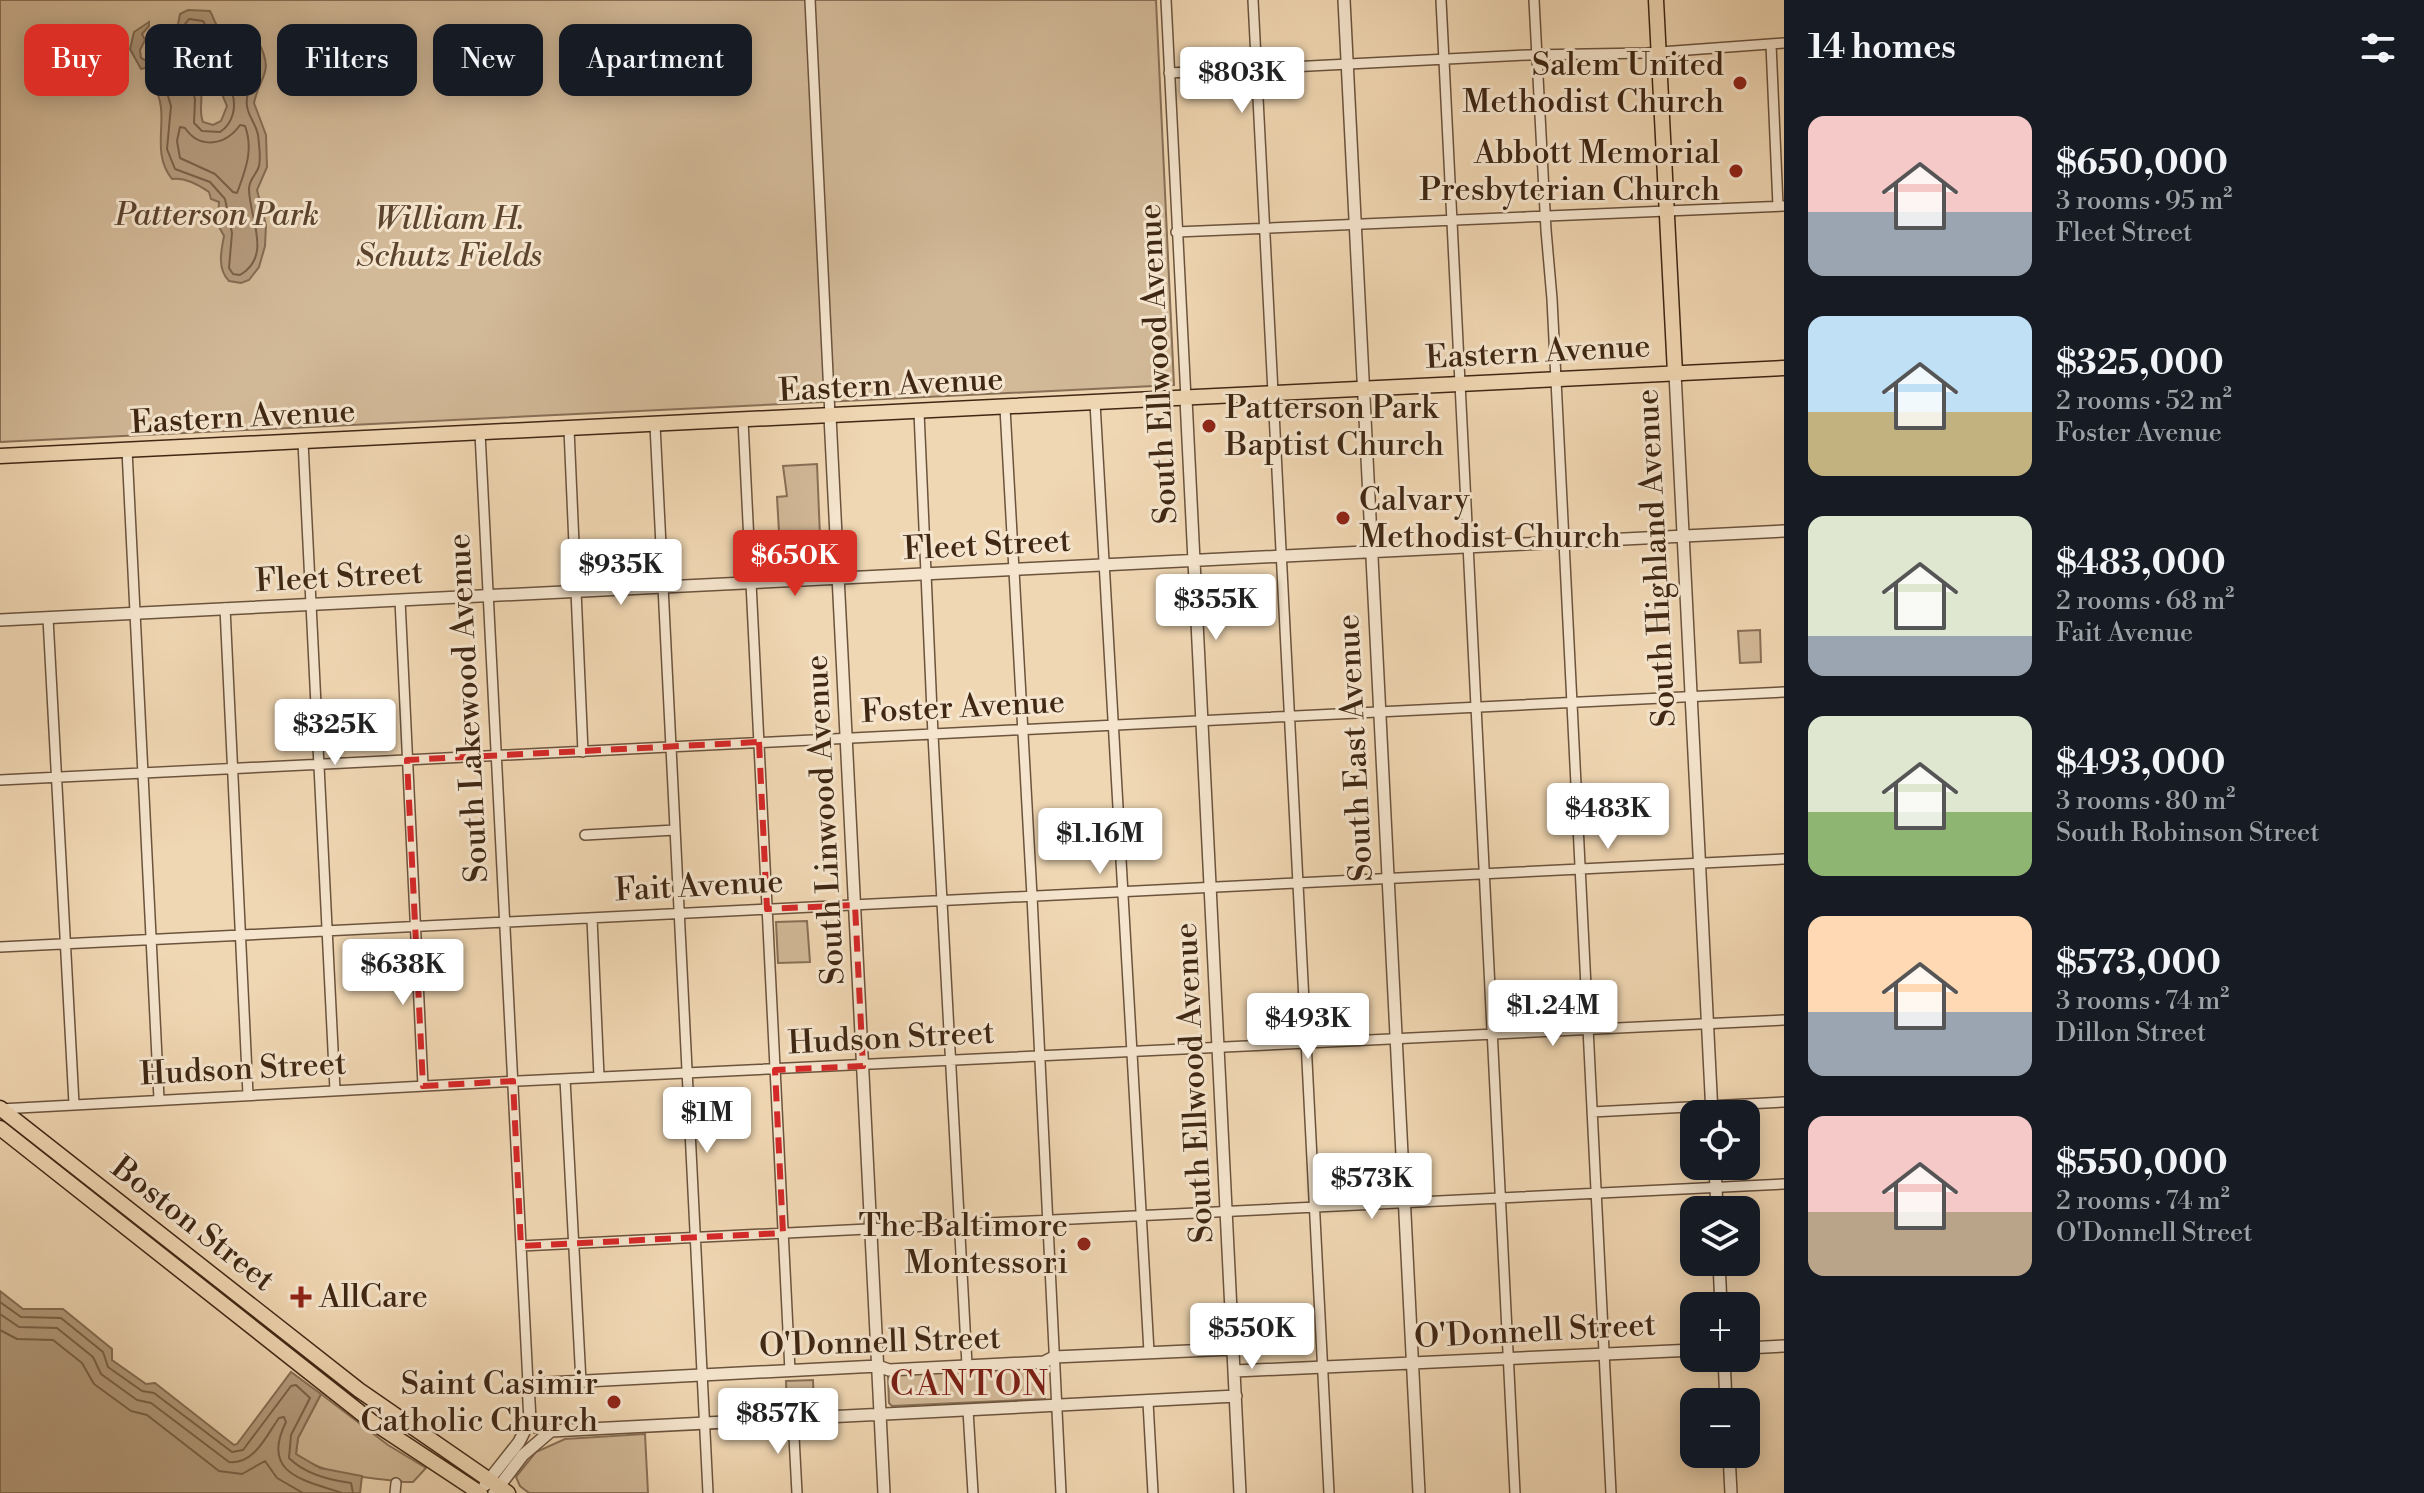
<!DOCTYPE html>
<html lang="en">
<head>
<meta charset="utf-8">
<style>
	:root { --surface:#171b24; --page:#242831; --text:#f1f3f6; --muted:#9ea1a6; --accent:#d93025 }
	body { margin:0; font-family:"Libre Bodoni",serif; background:var(--page); color:var(--text); height:100vh; display:flex; flex-direction:column; font-size:30px; white-space:nowrap }
	* { box-sizing:border-box; margin:0 }
	p { font-size:26px; color:var(--muted) }
	.icon { flex:none; width:44px; height:44px; fill:none; stroke:currentColor; stroke-width:2; stroke-linecap:round; stroke-linejoin:round }
	.map { position:relative; flex:1; overflow:hidden }
	.drawer { display:flex; flex-direction:column; background:var(--surface); width:640px }
	.drawer>* { flex:none }
	.hud { position:absolute; left:24px; top:24px; width:760px; height:72px; display:flex; gap:16px }
	.controls { position:absolute; left:1680px; top:1100px; display:grid; gap:16px }
	.controls a { display:grid; place-items:center; width:80px; height:80px; border-radius:16px; background:var(--surface); box-shadow:0 4px 20px #0003; font-size:40px }
	.price { position:absolute; translate:-50% -68px; padding:0 18px; border-radius:8px; background:#fff; color:#222; font-size:26px; line-height:52px; filter:drop-shadow(0 2px 4px #0008) }
	.price::after { content:''; position:absolute; left:50%; top:48px; width:24px; height:18px; margin-left:-12px; background:inherit; clip-path:polygon(0 0,100% 0,50% 100%) }
	.price.on { background:var(--accent); color:#fff }
	ul { padding:0; list-style:none }
	li { display:flex; align-items:center; gap:24px; height:200px; padding:0 24px }
	li span { display:grid; place-items:center; flex:none; width:224px; height:160px; border-radius:16px; color:#555 }
	li>.icon { margin-inline-start:auto }
	span .icon { width:96px; height:96px; fill:#fffc; stroke-width:1 }
	li b { font-size:34px }
	h2 { display:flex; justify-content:space-between; align-items:center; height:96px; padding:0 24px; font-size:34px }
	.pill { padding:0 28px; border-radius:16px; background:var(--surface); box-shadow:0 4px 20px #0003; font-size:28px; line-height:72px }
	.pill.on { background:var(--accent); color:#fff }
	main { display:flex; flex:1; min-height:0 }
	.map>svg:first-child { display:block }
	.green { fill:#d2b998; stroke:#887056; stroke-width:2 }
	.water { fill:#b49b7d; stroke:#856d53; stroke-width:2; fill-rule:evenodd }
	.lines { fill:none; stroke-linecap:round; stroke-linejoin:round }
	.shore { stroke:#7a6148; stroke-width:2 }
	.minor-casing { stroke:#6b533c; stroke-width:12 }
	.tertiary-casing { stroke:#6b533c; stroke-width:14 }
	.primary-casing { stroke:#3f2714; stroke-width:17 }
	.minor { stroke:#f5e5ce; stroke-width:9 }
	.tertiary { stroke:#f5e5ce; stroke-width:11 }
	.primary { stroke:#f0d7b3; stroke-width:14 }
	.marked { fill:none; stroke:#d62828; stroke-width:6; stroke-dasharray:16 10; stroke-linejoin:round }
	.poi-dot { fill:#8f2418; stroke:#f5e5ce; stroke-width:3 }
	.labels { text-anchor:middle; dominant-baseline:central; stroke-width:6; stroke-linejoin:round; paint-order:stroke }
	.poi-label { font-size:32px; fill:#3f2714; stroke:#f5e5ce; text-anchor:end }
	.park-label { font-size:32px; font-style:italic; fill:#5c442e; stroke:#f5e5ce }
	.street-label { font-size:32px; fill:#3f2714; stroke:#f5e5ce }
	.neighbourhood-label { font-size:34px; letter-spacing:2px; fill:#7a1f14; stroke:#f5e5ce }
</style>
</head>
<body>
<main>
<div class="map">
<svg width="1784" height="1493" viewBox="0 0 1784 1493">
	<rect width="100%" height="100%" fill="#f0d7b3"/>
	<filter id="stains"><feTurbulence type="fractalNoise" baseFrequency=".0025" numOctaves="4"/><feColorMatrix values="0 0 0 0 .2 0 0 0 0 .09 0 0 0 0 .02 0 0 0 .5 -.17"/></filter>
	<radialGradient id="worn" r=".72"><stop offset=".6" stop-color="#630" stop-opacity="0"/><stop offset="1" stop-color="#630" stop-opacity=".3"/></radialGradient>
	<path class="green" d="M0 0H1156L1174 385 0 442Z
		M817 464 821 561 759 565 758 552 780 550 777 497 787 496 783 466Z
		M1760 630 1761 662 1740 663 1738 631Z
		M807 921 810 962 778 963 776 922Z
		M1046 1366 1045 1399 892 1406 889 1403 888 1376 891 1372Z
		M813 1380 814 1407 787 1408 786 1381Z
		M321 1394 388 1445 426 1468 413 1482H404C367 1477 326 1477 296 1454L298 1438Z
		M645 1434 648 1493H529L520 1486 516 1477 536 1452 565 1439Z"/>
	<path class="water" d="M188 10 210 11C219 28 212 28 235 29L248 42 258 41C275 74 260 74 254 103L266 135 267 167 257 190 266 225 265 246 259 267 249 280 241 283 229 281C217 269 221 251 224 236L218 225 219 202 211 199 209 192C199 185 185 177 172 179 148 149 173 115 153 85L162 76V69L156 66 141 69 130 49 134 32 149 22V26L142 34 145 40 140 50 141 58 147 61 155 55 157 59H165L175 40 180 14ZM205 77 219 87 227 106 221 121 213 125 203 122C198 110 204 100 200 85Z
		M0 1291 23 1309H63L112 1349V1360L146 1384 155 1383 234 1445 237 1444 291 1372 321 1394 298 1438 296 1454 320 1468 362 1476 360 1493H0Z"/>
	<g class="lines">
		<path class="shore" d="M189 19 203 21C213 40 216 31 231 37 240 40 244 49 254 52 265 81 244 84 247 106 248 116 256 124 258 135 259 143 261 158 259 166 257 174 249 179 249 189 249 217 273 256 240 275L233 274 229 268 232 233 225 199 210 182 175 169 167 149 171 106 165 86 171 76 170 65 183 43 185 24Z
			M198 35C216 49 259 51 243 82H238C231 72 220 59 206 59 199 59 193 63 187 63L194 38Z
			M200 70C232 66 247 114 220 132L202 131 194 123 195 100 192 84Z
			M240 125 245 126C254 150 245 171 237 193L233 192 215 174 180 158 177 141 180 127 185 128C200 150 226 145 240 125Z
			M0 1302 21 1317 61 1318 103 1352 108 1367 142 1391 154 1393 232 1452 243 1450 291 1386 296 1385 310 1398 291 1435 289 1458C305 1474 328 1480 351 1483L353 1493
			M0 1314 19 1327 57 1328 93 1357 101 1374 137 1400 151 1403 229 1462C254 1465 266 1436 279 1418L284 1417 286 1422C260 1474 304 1480 342 1493
			M0 1330 17 1339 53 1340 82 1363 94 1384 131 1411 147 1415 219 1471 242 1474 265 1461 277 1478 303 1493"/>
		<defs>
			<path id="minor" d="M810 0 830 416
				M1166 0 1186 399
				M1253 0 1329 1493
				M1441 0 1515 1493
				M1534 0 1546 230 1552 299 1611 1493
				M1771 44 1778 206
				M1169 73 1528 55 1647 53 1784 43
				M1176 232 1784 206
				M1095 403 1149 1352
				M1005 408 1032 896 1061 1493
				M919 412 933 735 967 1365
				M743 421 790 1371
				M655 425 708 1493
				M569 429 583 752
				M480 433 528 1384
				M303 442 335 1090
				M127 450 159 1099
				M400 600 423 1086
				M225 608 248 1095
				M48 618 74 1104
				M0 780 1784 692
				M585 835 675 830
				M592 918 599 1077
				M0 947 1784 859
				M565 1079 581 1382
				M0 1109 499 1082 1784 1020
				M1592 1112 1784 1102
				M521 1246 1784 1184
				M1148 1402 1153 1493
				M968 1410 973 1493
				M793 1418 797 1493
				M395 1493 396 1483"/>
			<path id="tertiary" d="M1344 0 1419 1493
				M1675 373 1712 1114
				M1186 399 1240 1493
				M830 416 884 1493
				M0 620 1784 531
				M1715 1166 1717 1210
				M1719 1262 1721 1306
				M1746 1348 1784 1346
				M1724 1358 1726 1402
				M1235 1371 1694 1350
				M530 1420 536 1427 551 1431 1236 1396
				M1729 1454 1731 1493
				M485 1485 519 1442 530 1420 528 1384 878 1366 889 1370 1044 1362 1054 1357 1233 1349
				M494 1493 523 1455 551 1431"/>
			<path id="primary" d="M1656 0 1675 373
				M0 456 1784 368
				M0 1108 359 1390 508 1493
				M0 1128 371 1421 480 1493"/>
		</defs>
		<use href="#minor" class="minor-casing"/>
		<use href="#tertiary" class="tertiary-casing"/>
		<use href="#primary" class="primary-casing"/>
		<use href="#minor" class="minor"/>
		<use href="#tertiary" class="tertiary"/>
		<use href="#primary" class="primary"/>
	</g>
	<path class="marked" d="M759 742 767 909 855 905 863 1066 775 1070 783 1233 521 1246 513 1081 423 1086 407 760Z"/>
	<g class="poi-dot">
		<circle cx="1740" cy="83" r="8"/>
		<circle cx="1736" cy="171" r="8"/>
		<circle cx="1209" cy="426" r="8"/>
		<circle cx="1343" cy="518" r="8"/>
		<circle cx="1084" cy="1244" r="8"/>
		<path d="M297 1285h8v8h8v8h-8v8h-8v-8h-8v-8h8z"/>
		<circle cx="614" cy="1402" r="8"/>
	</g>
	<g class="labels">
		<g class="poi-label">
			<text x="1724" y="65">Salem United<tspan x="1724" dy="37">Methodist Church</tspan></text>
			<text x="1720" y="153">Abbott Memorial<tspan x="1720" dy="37">Presbyterian Church</tspan></text>
			<text x="1225" y="408" text-anchor="start">Patterson Park<tspan x="1225" dy="37">Baptist Church</tspan></text>
			<text x="1359" y="500" text-anchor="start">Calvary<tspan x="1359" dy="37">Methodist Church</tspan></text>
			<text x="1068" y="1226">The Baltimore<tspan x="1068" dy="37">Montessori</tspan></text>
			<text x="319" y="1297" text-anchor="start">AllCare</text>
			<text x="598" y="1384">Saint Casimir<tspan x="598" dy="37">Catholic Church</tspan></text>
		</g>
		<g class="park-label">
			<text x="217" y="215">Patterson Park</text>
			<text x="449" y="219">William H.<tspan x="449" dy="37">Schutz Fields</tspan></text>
		</g>
		<g class="street-label">
			<text transform="translate(1538 352) rotate(-3)">Eastern Avenue</text>
			<text transform="translate(1158 364) rotate(-93)">South Ellwood Avenue</text>
			<text transform="translate(891 385) rotate(-3)">Eastern Avenue</text>
			<text transform="translate(243 417) rotate(-3)">Eastern Avenue</text>
			<text transform="translate(987 545) rotate(-3)">Fleet Street</text>
			<text transform="translate(1656 558) rotate(-93)">South Highland Avenue</text>
			<text transform="translate(339 577) rotate(-3)">Fleet Street</text>
			<text transform="translate(963 707) rotate(-3)">Foster Avenue</text>
			<text transform="translate(468 708) rotate(-93)">South Lakewood Avenue</text>
			<text transform="translate(1355 748) rotate(-93)">South East Avenue</text>
			<text transform="translate(825 820) rotate(-93)">South Linwood Avenue</text>
			<text transform="translate(699 886) rotate(-3)">Fait Avenue</text>
			<text transform="translate(891 1038) rotate(-3)">Hudson Street</text>
			<text transform="translate(243 1069) rotate(-3)">Hudson Street</text>
			<text transform="translate(1194 1083) rotate(-93)">South Ellwood Avenue</text>
			<text transform="translate(193 1224) rotate(38)">Boston Street</text>
			<text transform="translate(1535 1331) rotate(-3)">O'Donnell Street</text>
			<text transform="translate(880 1342) rotate(-2)">O'Donnell Street</text>
		</g>
		<g class="neighbourhood-label">
			<text x="970" y="1385">CANTON</text>
		</g>
	</g>
	<rect width="100%" height="100%" filter="url(#stains)"/>
	<rect width="100%" height="100%" fill="url(#worn)"/>
</svg>
<div class="controls">
<a><svg class="icon" aria-label="locate" viewBox="0 0 24 24"><circle cx="12" cy="12" r="6"/><path d="M12 2v4M12 18v4M2 12h4M18 12h4"/></svg></a>
<a><svg class="icon" aria-label="layers" viewBox="0 0 24 24"><path d="M12 4l9 5-9 5-9-5zM3 14l9 5 9-5"/></svg></a>
<a>+</a>
<a>−</a>
</div>
<b class="price" style="left:1242px;top:115px">$803K</b>
<b class="price on" style="left:795px;top:598px">$650K</b>
<b class="price" style="left:621px;top:607px">$935K</b>
<b class="price" style="left:1216px;top:642px">$355K</b>
<b class="price" style="left:335px;top:767px">$325K</b>
<b class="price" style="left:1608px;top:851px">$483K</b>
<b class="price" style="left:1100px;top:876px">$1.16M</b>
<b class="price" style="left:403px;top:1007px">$638K</b>
<b class="price" style="left:1553px;top:1048px">$1.24M</b>
<b class="price" style="left:1308px;top:1061px">$493K</b>
<b class="price" style="left:707px;top:1155px">$1M</b>
<b class="price" style="left:1372px;top:1221px">$573K</b>
<b class="price" style="left:1252px;top:1371px">$550K</b>
<b class="price" style="left:778px;top:1456px">$857K</b>
<div class="hud">
<a class="pill on">Buy</a>
<a class="pill">Rent</a>
<a class="pill">Filters</a>
<a class="pill">New</a>
<a class="pill">Apartment</a>
</div>
</div>
<section class="drawer">
<h2>14 homes<svg class="icon" aria-label="filters" viewBox="0 0 24 24"><path d="M4 7h16M4 17h16"/><circle cx="9" cy="7" r="2"/><circle cx="15" cy="17" r="2"/></svg></h2>
<ul>
<li><span style="background:linear-gradient(#f6c9c9 60%,#9aa5b1 0)"><svg class="icon" aria-label="home" viewBox="0 0 24 24"><path d="M3 11l9-7 9 7M6 9v11h12V9"/></svg></span><div><b>$650,000</b><p>3 rooms · 95 m²</p><p>Fleet Street</p></div></li>
<li><span style="background:linear-gradient(#bfe0f5 60%,#c2b280 0)"><svg class="icon" aria-label="home" viewBox="0 0 24 24"><path d="M3 11l9-7 9 7M6 9v11h12V9"/></svg></span><div><b>$325,000</b><p>2 rooms · 52 m²</p><p>Foster Avenue</p></div></li>
<li><span style="background:linear-gradient(#dfe7d0 75%,#9aa5b1 0)"><svg class="icon" aria-label="home" viewBox="0 0 24 24"><path d="M3 11l9-7 9 7M6 9v11h12V9"/></svg></span><div><b>$483,000</b><p>2 rooms · 68 m²</p><p>Fait Avenue</p></div></li>
<li><span style="background:linear-gradient(#dfe7d0 60%,#8fb573 0)"><svg class="icon" aria-label="home" viewBox="0 0 24 24"><path d="M3 11l9-7 9 7M6 9v11h12V9"/></svg></span><div><b>$493,000</b><p>3 rooms · 80 m²</p><p>South Robinson Street</p></div></li>
<li><span style="background:linear-gradient(#ffd9b3 60%,#9aa5b1 0)"><svg class="icon" aria-label="home" viewBox="0 0 24 24"><path d="M3 11l9-7 9 7M6 9v11h12V9"/></svg></span><div><b>$573,000</b><p>3 rooms · 74 m²</p><p>Dillon Street</p></div></li>
<li><span style="background:linear-gradient(#f6c9c9 60%,#b9a48a 0)"><svg class="icon" aria-label="home" viewBox="0 0 24 24"><path d="M3 11l9-7 9 7M6 9v11h12V9"/></svg></span><div><b>$550,000</b><p>2 rooms · 74 m²</p><p>O'Donnell Street</p></div></li>
</ul>
</section>
</main>
</body>
</html>
